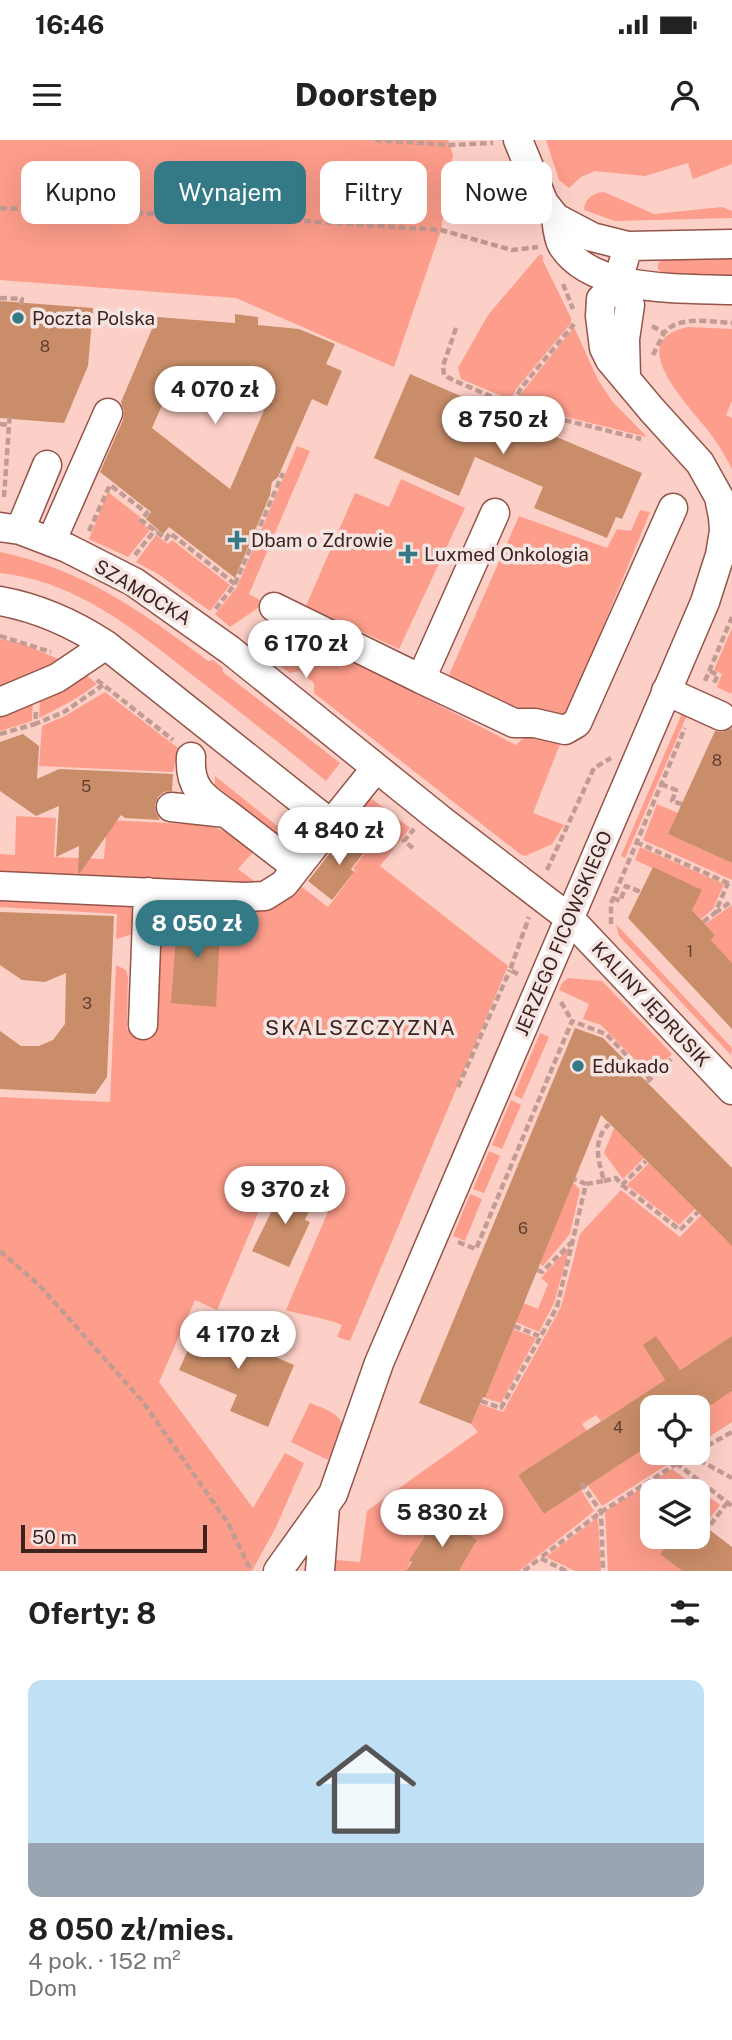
<!DOCTYPE html>
<html lang="pl">
<head>
<meta charset="utf-8">
<style>
	:root { --surface:#fff; --page:#f6f6f6; --text:#222; --muted:#767676; --accent:#347a86 }
	body { margin:0; font-family:"Public Sans",sans-serif; background:var(--page); color:var(--text); height:100vh; display:flex; flex-direction:column; font-size:26px; white-space:nowrap }
	* { box-sizing:border-box; margin:0 }
	p { font-size:23px; color:var(--muted) }
	.icon { flex:none; width:38px; height:38px; fill:none; stroke:currentColor; stroke-width:2; stroke-linecap:round; stroke-linejoin:round }
	.map { position:relative; height:1431px; overflow:hidden }
	.side { display:flex; flex-direction:column; background:var(--surface); flex:1 }
	.side>* { flex:none }
	.banner { position:absolute; left:21px; top:21px; width:691px; height:63px; display:flex; gap:14px }
	.controls { position:absolute; left:640px; top:1255px; display:grid; gap:14px }
	.controls a { display:grid; place-items:center; width:70px; height:70px; border-radius:14px; background:var(--surface); box-shadow:0 7px 28px #0002; font-size:35px }
	.scale { position:absolute; left:21px; bottom:18px; width:186px; box-sizing:border-box; padding-left:7px; border:4px solid #3e221d; border-top:0; font-size:19px; line-height:24px; white-space:nowrap; color:#3e221d; -webkit-text-stroke:5px #f5e5e2; paint-order:stroke }
	.price { position:absolute; translate:-50% -60px; padding:0 16px; border-radius:24px; background:#fff; color:#222; font-size:23px; line-height:46px; filter:drop-shadow(0 2px 4px #0008) }
	.price::after { content:''; position:absolute; left:50%; top:42px; width:21px; height:16px; margin-left:-10px; background:inherit; clip-path:polygon(0 0,100% 0,50% 100%) }
	.price.on { background:var(--accent); color:#fff }
	ul { padding:0; list-style:none }
	li { display:grid; align-content:center; gap:14px; height:371px; padding:0 28px }
	li span { display:grid; place-items:center; height:217px; border-radius:14px; color:#555 }
	li>.icon { margin-inline-start:auto }
	span .icon { width:126px; height:126px; fill:#fffc; stroke-width:1 }
	li b { font-size:30px }
	h2 { display:flex; justify-content:space-between; align-items:center; height:84px; padding:0 28px; font-size:30px }
	.tag { padding:0 24px; border-radius:14px; background:var(--surface); box-shadow:0 7px 28px #0002; font-size:24px; line-height:63px }
	.tag.on { background:var(--accent); color:#fff }
	.status { display:flex; justify-content:space-between; align-items:center; height:49px; padding:0 35px; background:var(--surface); direction:ltr }
	.status svg { height:19px; fill:currentColor }
	header { display:flex; justify-content:space-between; align-items:center; height:91px; padding:0 28px; background:var(--surface); font-size:32px; font-weight:800 }
	.map>svg:first-child { display:block }
	.green { fill:#fd9d8b }
	.building { fill:#c98d69; fill-rule:evenodd }
	.lines { fill:none; stroke-linecap:round; stroke-linejoin:round }
	.minor-casing { stroke:#945448; stroke-width:31 }
	.path { stroke:#c29b93; stroke-width:4.5; stroke-dasharray:7 3.5; stroke-linecap:butt }
	.minor { stroke:#fff; stroke-width:28 }
	.poi-dot { fill:#347a86; stroke:#f5e5e2; stroke-width:2.5 }
	.labels { text-anchor:middle; dominant-baseline:central; stroke-width:7; stroke-linejoin:round; paint-order:stroke }
	.number-label { font-size:16px; fill:#613d30 }
	.poi-label { font-size:19px; fill:#3e221d; stroke:#f5e5e2; text-anchor:start }
	.street-label { font-size:19px; fill:#3e221d; stroke:#f5e5e2 }
	.neighbourhood-label { font-size:21px; letter-spacing:2px; fill:#3e221d; stroke:#f5e5e2 }
</style>
</head>
<body>
<div class="status"><b>16:46</b><svg viewBox="0 0 49 12"><path d="M0 12V9h3v3zM5 12V6h3v6zM10 12V3h3v9zM15 12V0h3v12zM26 1h20v11H26zM47 4h2v5h-2z"/></svg></div>
<header><svg class="icon" aria-label="menu" viewBox="0 0 24 24"><path d="M4 6h16M4 12h16M4 18h16"/></svg>Doorstep<svg class="icon" aria-label="person" viewBox="0 0 24 24"><circle cx="12" cy="8" r="4"/><path d="M4 21q1-7 8-7t8 7"/></svg></header>
<div class="map">
<svg width="732" height="1431" viewBox="0 0 732 1431">
	<rect width="100%" height="100%" fill="#fdd0c7"/>
	<path class="green" d="M0 0H448L453 15 441 90 394 227 236 158 0 140Z
		M546 0H732V24L693 39 688 23 645 36 595 31 581 37 569 48 559 40Z
		M604 52 654 74 722 67 732 71V78L615 81 584 70C585 58 593 53 604 52Z
		M539 115H543V121L571 178V183L516 249 511 260 461 239 458 228 488 175Z
		M732 117V135L663 133 658 129V123L663 119Z
		M574 187 598 240 612 261 647 297 518 265 520 255Z
		M688 187 732 189V261L726 275 732 278V329C726 318 720 306 712 296 694 270 619 201 688 187Z
		M297 306 310 311 249 454 265 463 230 487 215 474 237 447Z
		M401 339 465 368 399 509 306 466 355 353 389 367Z
		M108 352 140 377 138 380 150 390 128 417 89 399Z
		M640 370 650 372 565 580 554 583 448 537 519 376 607 408 617 389 631 391Z
		M156 395 168 404 172 400 230 445 210 471 158 434 136 422Z
		M0 412C82 429 143 472 208 521L213 520 223 528V532L340 623 326 641C286 608 245 576 204 544 142 496 82 442 0 433Z
		M268 486 278 499 292 489 516 605 528 594 562 599 533 673 564 685 552 704 525 716 520 714 314 553V543L299 531 290 533 259 511 255 500 257 495Z
		M732 488V552L731 554 717 547 722 534 714 530Z
		M0 499 21 503 63 521 0 551Z
		M86 535 97 544 72 561 39 578 40 559Z
		M105 552 178 608 173 632 39 626 42 586 65 576Z
		M33 559 32 581 0 591V572Z
		M683 571 688 573 625 718 621 716Z
		M215 636 291 697 306 676 309 690 299 702 288 704 215 645Z
		M368 656 410 688 380 726 508 826 350 1201 337 1197 342 1185C323 1177 305 1176 286 1170L333 1060 273 1038 217 1170 195 1160 159 1242 253 1368 285 1313 304 1323 276 1387 252 1431H0V957L110 962 116 825 126 830 128 837 127 889 157 892 162 785 167 769 181 763V786L230 788 231 769 298 744 328 767 355 731 353 728 371 706 345 686Z
		M657 664 678 673 668 694 732 723V740L643 700Z
		M16 676 56 678 54 717 104 719 107 680 206 685 228 692 254 711 238 729 258 744 141 739 133 794 116 799 117 774 0 767V714L15 715Z
		M640 707 724 744 713 769 701 779 692 770 701 750 635 720Z
		M732 765V823L711 800 715 795 705 784Z
		M616 784 732 908 731 915 619 796Z
		M568 838 602 841 672 914 650 935 601 885 583 879 589 864 559 850 562 843Z
		M540 893 549 897 522 959 514 955Z
		M511 960 521 965 502 1009 492 1005Z
		M614 988 644 1018 623 1039 604 1013Z
		M489 1011 500 1016 484 1053 473 1049Z
		M649 1023 695 1069 679 1085 627 1045Z
		M573 1042 580 1050 570 1094 543 1126 540 1124Z
		M621 1050 680 1097 701 1075 729 1103 732 1101V1196L697 1219 693 1228 690 1223 680 1230 661 1233 665 1240 601 1281 596 1275 582 1284 587 1291 518 1335 544 1374 581 1350 594 1371 519 1431H459L477 1400 438 1377 425 1398 423 1397 406 1431H324L325 1419 360 1422 367 1371 478 1292 471 1284 480 1264 503 1272 561 1167 580 1094Z
		M470 1054 482 1059 465 1101 453 1096Z
		M570 1106 554 1163 539 1192 516 1182 523 1163 538 1169 548 1144 541 1138Z
		M513 1189 536 1198 501 1263 485 1258Z
		M732 1251V1282L698 1304V1273Z
		M310 1263C322 1268 336 1271 342 1283L328 1320 291 1302Z
		M653 1303V1312L668 1313 673 1321 602 1366 588 1345Z
		M672 1329 720 1365 704 1386 698 1381V1351H653V1396L674 1397 660 1414 682 1431H608L605 1371Z
		M598 1377 601 1431H575L546 1417Z"/>
	<path class="building" d="M0 161 93 168 88 226 64 283 0 278Z
		M235 174 258 177V185L299 189 335 204 326 224 342 231 327 266 312 259 278 337 272 342 270 355 235 438 169 387 163 394 146 379 151 372 100 332 123 280 124 271 121 262 157 177 235 183ZM171 245 271 254 230 349 152 288Z
		M410 234 495 271 502 270 512 274 516 280 642 333 622 379 616 377 607 398 534 368 543 347 475 317 459 356 374 318Z
		M732 588V723L668 694 715 591 723 592Z
		M23 594 39 606 37 639 59 629 173 634 172 651 164 652 158 657 155 665 156 673 160 680 125 678 121 675 80 733H78L79 706 56 717 59 666 36 676 0 651V602Z
		M352 692 369 706 351 729 354 732 332 760 308 741 330 713 333 716Z
		M653 727 702 750 692 770 715 795 711 800 732 823V889L628 778Z
		M0 772 114 776 107 937 95 954 0 949V891L21 906H39L53 900 65 884 66 833 45 842 22 840 0 825Z
		M182 772 221 774 216 867 171 863 176 797H181Z
		M575 888 603 898 732 1028V1106L601 975 485 1258 483 1257 471 1284 419 1263Z
		M285 1044 314 1055 311 1061 313 1062 305 1080 310 1082 289 1127 252 1111Z
		M202 1178 239 1194 237 1200 294 1225 268 1287 230 1271 237 1255 179 1230Z
		M656 1196 680 1230 732 1196V1251L708 1267H653V1303L544 1374 518 1335 665 1240 643 1205Z
		M437 1376 477 1400 459 1431H406L412 1422 409 1421Z
		M698 1381 732 1407V1431H682L660 1414 674 1396H698Z"/>
	<g class="lines">
		<defs>
			<path id="minor" d="M518 0 544 63 556 78 592 97 628 106 732 104
				M556 78C557 86 558 98 562 105 592 153 682 148 732 150
				M618 141 630 165 625 199 626 237
				M0 387 20 390 67 408 134 442 230 510 440 679 569 778 732 950
				M20 390 47 325
				M51 402 108 273
				M0 461C39 468 74 484 106 505L331 684 376 628
				M274 467 421 539 495 373
				M421 539 514 583H535L565 590 577 583 673 368
				M666 551 721 576
				M0 562 57 538 106 505
				M191 617C189 648 203 657 226 673
				M171 667 226 673 296 727
				M0 746 244 757 265 756 284 744 331 684
				M143 885 148 752
				M278 1431 333 1354 379 1223 705 462 720 415 724 391 723 377 719 357 700 323 652 270 610 220 604 208 600 176 601 159 618 141 628 106
				M320 1431 325 1366"/>
		</defs>
		<use href="#minor" class="minor-casing"/>
		<path class="path" d="M375 0 450 5 493 3
			M0 68 243 77 441 90 512 110 538 107
			M563 144 573 169
			M0 158 22 159 20 170
			M652 186 664 193C678 175 711 182 732 183
			M456 188 443 226 444 235 453 240 520 269 641 299
			M653 215 664 193
			M508 273 521 248 574 184
			M0 284 9 285 10 273
			M4 357 9 285
			M89 391 110 345 147 373 141 380 166 399 170 393 235 444 214 471
			M135 415 156 389
			M235 444 283 333
			M0 496 51 512
			M710 531 718 535 713 545
			M97 540 173 600
			M705 541 732 477
			M36 572 35 584 64 572 103 545
			M0 594 35 584
			M661 644 676 650 672 661 682 664
			M636 702 732 745
			M413 708 404 701 414 689
			M547 730 594 628 611 618
			M613 758 620 761 626 746 641 752
			M715 773 732 761
			M703 782 715 773 728 743
			M611 784V763L685 588
			M518 834 510 830 529 777
			M561 862 572 881
			M647 942 671 919
			M458 947 510 830
			M604 1041 616 1038 622 1045 646 1021
			M586 1044 604 1041C598 1019 592 1001 609 984
			M622 1045 680 1090 698 1072
			M458 1102 476 1109 572 881 606 894 650 939
			M0 1111 40 1146 143 1262 228 1383 251 1431
			M537 1130 542 1132 575 1099
			M514 1186 539 1196
			M481 1261 501 1268 557 1167 586 1044 574 1039
			M698 1311 732 1292
			M673 1312 679 1322
			M690 1315 732 1338
			M676 1323 732 1366
			M581 1343 601 1372 603 1431
			M704 1393 727 1363
			M524 1431 540 1418
			M566 1431 540 1418 601 1372 695 1312"/>
		<use href="#minor" class="minor"/>
	</g>
	<g class="poi-dot">
		<circle cx="18" cy="178" r="7"/>
		<path d="M233.5 389.5h7v7h7v7h-7v7h-7v-7h-7v-7h7z"/>
		<path d="M404.5 403.5h7v7h7v7h-7v7h-7v-7h-7v-7h7z"/>
		<circle cx="578" cy="926" r="7"/>
	</g>
	<g class="labels">
		<g class="number-label">
			<text x="45" y="206">8</text>
			<text x="717" y="620">8</text>
			<text x="86" y="646">5</text>
			<text x="690" y="811">1</text>
			<text x="87" y="863">3</text>
			<text x="523" y="1088">6</text>
			<text x="618" y="1287">4</text>
		</g>
		<g class="poi-label">
			<text x="32" y="178">Poczta Polska</text>
			<text x="251" y="400">Dbam o Zdrowie</text>
			<text x="424" y="414">Luxmed Onkologia</text>
			<text x="592" y="926">Edukado</text>
		</g>
		<g class="street-label">
			<text transform="translate(143 452) rotate(31)">SZAMOCKA</text>
			<text transform="translate(563 793) rotate(-67)">JERZEGO FICOWSKIEGO</text>
			<text transform="translate(651 864) rotate(47)">KALINY JĘDRUSIK</text>
		</g>
		<g class="neighbourhood-label">
			<text x="361" y="887">SKALSZCZYZNA</text>
		</g>
	</g>
</svg>
<div class="controls">
<a><svg class="icon" aria-label="locate" viewBox="0 0 24 24"><circle cx="12" cy="12" r="6"/><path d="M12 2v4M12 18v4M2 12h4M18 12h4"/></svg></a>
<a><svg class="icon" aria-label="layers" viewBox="0 0 24 24"><path d="M12 4l9 5-9 5-9-5zM3 14l9 5 9-5"/></svg></a>
</div>
<div class="scale">50 m</div>
<b class="price" style="left:215px;top:286px">4 070 zł</b>
<b class="price" style="left:503px;top:316px">8 750 zł</b>
<b class="price" style="left:306px;top:540px">6 170 zł</b>
<b class="price" style="left:339px;top:727px">4 840 zł</b>
<b class="price on" style="left:197px;top:820px">8 050 zł</b>
<b class="price" style="left:285px;top:1086px">9 370 zł</b>
<b class="price" style="left:238px;top:1231px">4 170 zł</b>
<b class="price" style="left:442px;top:1409px">5 830 zł</b>
<div class="banner">
<a class="tag">Kupno</a>
<a class="tag on">Wynajem</a>
<a class="tag">Filtry</a>
<a class="tag">Nowe</a>
</div>
</div>
<section class="side">
<h2>Oferty: 8<svg class="icon" aria-label="filters" viewBox="0 0 24 24"><path d="M4 7h16M4 17h16"/><circle cx="9" cy="7" r="2"/><circle cx="15" cy="17" r="2"/></svg></h2>
<ul>
<li><span style="background:linear-gradient(#bfe0f5 75%,#9aa5b1 0)"><svg class="icon" aria-label="home" viewBox="0 0 24 24"><path d="M3 11l9-7 9 7M6 9v11h12V9"/></svg></span><div><b>8 050 zł/mies.</b><p>4 pok. · 152 m²</p><p>Dom</p></div></li>
</ul>
</section>
</body>
</html>
